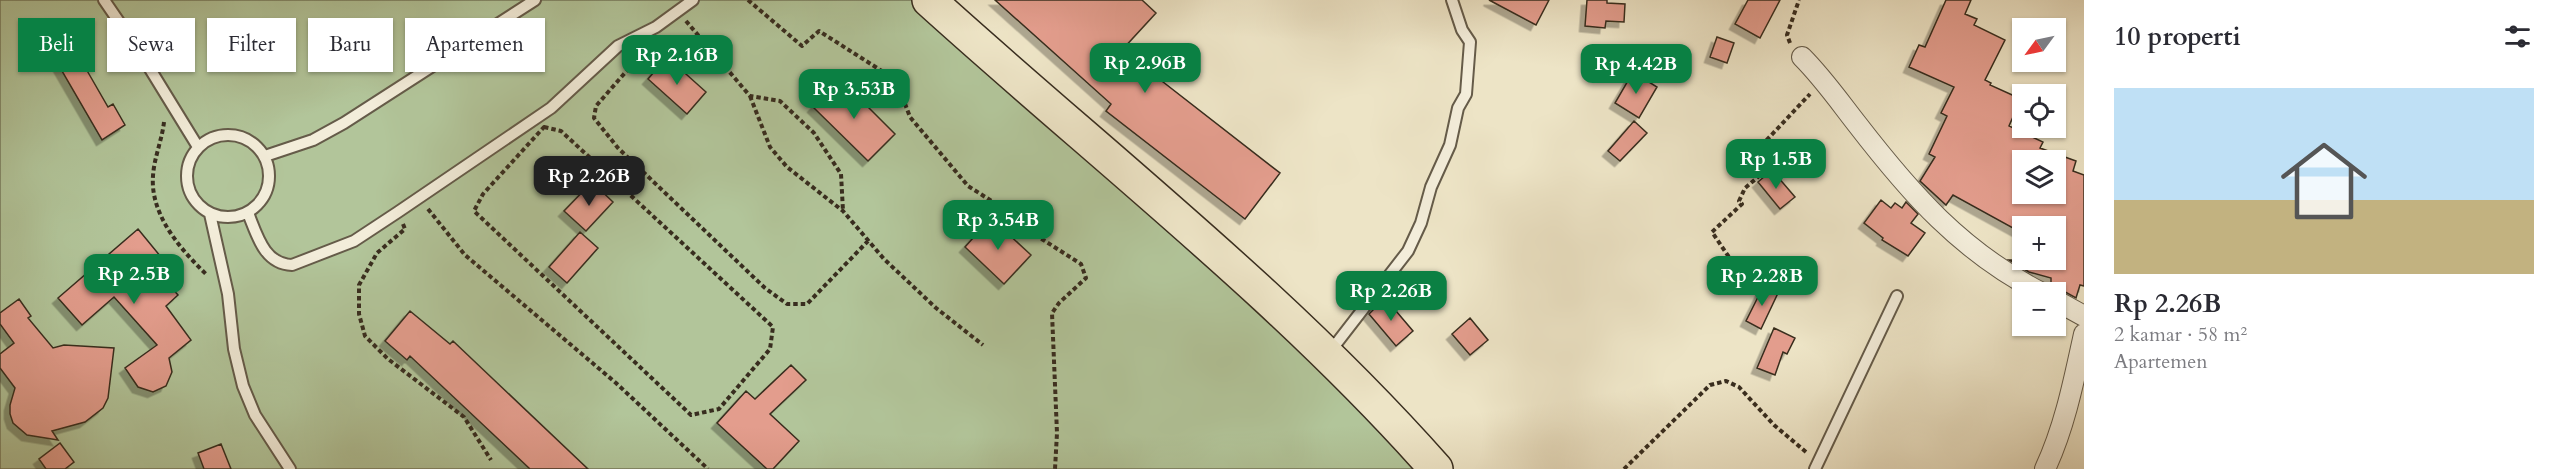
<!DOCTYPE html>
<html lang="id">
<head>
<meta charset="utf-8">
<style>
	:root { --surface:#fff; --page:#f7f7f7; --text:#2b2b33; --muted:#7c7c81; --line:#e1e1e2; --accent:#0b8043 }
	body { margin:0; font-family:Cardo,serif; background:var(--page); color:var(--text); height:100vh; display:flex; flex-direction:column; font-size:22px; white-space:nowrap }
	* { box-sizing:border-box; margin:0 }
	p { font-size:20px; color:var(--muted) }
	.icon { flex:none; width:33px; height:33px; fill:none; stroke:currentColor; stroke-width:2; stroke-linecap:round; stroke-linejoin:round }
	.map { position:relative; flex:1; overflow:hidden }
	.panel { display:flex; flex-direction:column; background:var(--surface); width:480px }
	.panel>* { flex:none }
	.hud { position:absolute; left:18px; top:18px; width:570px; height:54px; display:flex; gap:12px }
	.needle { width:39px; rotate:237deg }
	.tools { position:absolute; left:2012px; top:18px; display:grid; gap:12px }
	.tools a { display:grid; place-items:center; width:54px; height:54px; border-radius:0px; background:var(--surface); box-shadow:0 2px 4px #0004; font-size:30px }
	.price { position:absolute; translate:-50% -51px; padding:0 14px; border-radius:12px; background:var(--accent); color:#fff; font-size:20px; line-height:39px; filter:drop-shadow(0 2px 3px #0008) }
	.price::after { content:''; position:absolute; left:50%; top:36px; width:18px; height:14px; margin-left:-9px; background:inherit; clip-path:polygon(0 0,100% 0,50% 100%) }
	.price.on { background:#222; color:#fff }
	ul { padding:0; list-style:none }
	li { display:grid; align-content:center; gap:12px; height:318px; padding:0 30px }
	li+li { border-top:2px solid var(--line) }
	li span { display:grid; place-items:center; height:186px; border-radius:0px; color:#555 }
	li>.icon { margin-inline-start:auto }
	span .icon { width:108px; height:108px; fill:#fffc; stroke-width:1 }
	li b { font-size:26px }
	h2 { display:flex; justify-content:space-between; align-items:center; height:72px; padding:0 30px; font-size:26px }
	.chip { padding:0 21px; border-radius:0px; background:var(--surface); box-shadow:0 2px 4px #0004; font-size:21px; line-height:54px }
	.chip.on { background:var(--accent); color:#fff }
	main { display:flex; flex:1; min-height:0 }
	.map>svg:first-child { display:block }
	.green { fill:#b2c59a; stroke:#75795c; stroke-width:1.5 }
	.building { fill:#e39d8d; stroke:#382d1f; stroke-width:1.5; fill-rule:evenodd; filter:url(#shadow) }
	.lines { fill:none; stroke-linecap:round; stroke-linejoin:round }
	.lane-casing { stroke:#655b49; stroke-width:14 }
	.street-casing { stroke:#655b49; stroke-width:22 }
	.highway-casing { stroke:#382d1f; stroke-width:36 }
	.path { stroke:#382d1f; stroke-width:4; stroke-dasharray:4.5 3; stroke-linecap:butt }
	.lane { stroke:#f3edda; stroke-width:10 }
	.street { stroke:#f3edda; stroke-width:20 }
	.highway { stroke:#ede4c6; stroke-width:33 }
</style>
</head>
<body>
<main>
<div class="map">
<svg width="2084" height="469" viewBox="0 0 2084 469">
	<defs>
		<filter id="shadow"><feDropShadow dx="-5.5" dy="5.5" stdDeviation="0" flood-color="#0004"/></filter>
	</defs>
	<rect width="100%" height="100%" fill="#ede4c6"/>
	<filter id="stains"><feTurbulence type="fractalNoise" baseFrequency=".00333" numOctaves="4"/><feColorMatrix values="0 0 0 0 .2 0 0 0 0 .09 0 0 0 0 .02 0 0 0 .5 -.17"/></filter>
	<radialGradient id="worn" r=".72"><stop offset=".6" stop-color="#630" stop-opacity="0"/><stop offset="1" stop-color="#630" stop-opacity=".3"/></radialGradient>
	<path class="green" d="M0 0H915L1181 231 1420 469H0Z"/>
	<path class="building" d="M995 0H1142L1156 13 1122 50 1280 173 1245 219 1106 111 1111 104Z
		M1489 0H1549L1536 25Z
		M1587 0H1607V3L1625 4 1624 22 1606 21 1605 28 1585 26Z
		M1748 0H1780L1760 38 1735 24Z
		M1946 0H1971L1965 14 1977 19 1974 25 2005 40 1985 80 1991 83 1990 85 2021 99 2009 126 2043 142 2040 148 2076 161 2073 171 2084 175V286L2080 285 2076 298 2060 289H2051V278L2029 272 2009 260H2055V226H2022V233L1953 195 1946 205 1920 181 1935 157 1929 154 1947 116 1941 113 1954 87 1909 67 1919 45 1925 47ZM2022 160H2055V194H2022Z
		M1717 37 1734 43 1727 63 1710 57Z
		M74 48 108 107 113 104 125 125 102 140 55 59Z
		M667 57 706 92 687 114 648 79Z
		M1633 72 1657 87 1639 118 1615 103Z
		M840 79 895 134 868 161 813 107Z
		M1634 121 1647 133 1620 161 1608 151Z
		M1772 170 1795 197 1780 209 1758 182Z
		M592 182 613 202 586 231 564 211Z
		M1881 200 1891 208 1895 203 1902 208 1906 202 1918 214 1911 223 1925 233 1908 256 1882 240 1883 238 1864 223Z
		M991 218 1031 255 1004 284 965 247Z
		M138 229 161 257 151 265 178 295 166 306 191 340 169 358 172 372 166 386 153 392 138 387 125 368 157 345 114 297 82 325 58 298Z
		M580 232 598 248 567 283 549 267Z
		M1764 285 1778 293 1761 329 1746 321Z
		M1385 298 1413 331 1396 346 1369 314Z
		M19 299 31 316 28 318 53 348 64 345 114 348 108 398 103 408 85 422 52 431 58 440 27 435 13 423 10 414V405L15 388 0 368V354L14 343 0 324V313Z
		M410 311 450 344 453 341 588 469H530L410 356 407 360 385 341Z
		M1470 318 1488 340 1470 355 1452 334Z
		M1774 328 1795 338 1787 354 1783 352 1775 375 1757 368Z
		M791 365 806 380 770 414 799 441 773 469H767L717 423 746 391 755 399Z
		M60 443 74 462 65 469H46L39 459Z
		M221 444 231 469H204L198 453Z"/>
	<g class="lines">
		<defs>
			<path id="lane" d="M104 0 139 51 198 147
				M187 176a41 41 0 1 1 82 0a41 41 0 1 1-82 0Z
				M265 156 313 140 344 123 535 0
				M248 213C257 235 264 264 292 265L354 241 398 212 551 108 618 46 656 27 693 0
				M210 214 228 294 234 349 243 386 255 415 290 469
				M1329 353 1408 251 1421 223 1431 187 1450 145 1458 108 1466 94 1470 42 1462 30 1452 0
				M1815 469 1897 296"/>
			<path id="street" d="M1802 57C1823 78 1839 101 1857 124 1911 194 1961 251 2040 292
				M2055 300 2084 316
				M2045 469C2065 426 2074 380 2084 334"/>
			<path id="highway" d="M929 0C1100 155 1283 296 1436 469"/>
		</defs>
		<use href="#lane" class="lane-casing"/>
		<use href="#street" class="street-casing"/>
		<use href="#highway" class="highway-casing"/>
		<path class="path" d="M748 0 802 46 819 31 896 80 910 117 968 186 1001 207 1037 236 1081 264 1086 278 1059 303 1052 313 1057 433 1055 469
			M686 21 750 96 780 101 814 133 841 174 843 211
			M1790 43 1787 35 1799 0
			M644 51 596 106 594 118 618 148 765 288 787 304H807L868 241
			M750 96 770 147 787 167 843 211 884 259 936 308 983 345
			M164 122C162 140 154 158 153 176 150 215 181 250 207 275
			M544 127 561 131 773 327 770 349 719 409 691 415 474 211 483 194Z
			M428 209 465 255 616 383 708 469
			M403 224 405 229 377 253 359 285V314L365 336 388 359 464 417 491 460
			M1754 294 1712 232 1742 204 1739 201 1745 188 1758 177 1759 169 1747 161 1810 94
			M1624 469 1710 385 1726 381 1739 387 1774 425 1806 452"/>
		<use href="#lane" class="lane"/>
		<use href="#street" class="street"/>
		<use href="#highway" class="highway"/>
	</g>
	<rect width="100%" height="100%" filter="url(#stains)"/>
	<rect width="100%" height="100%" fill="url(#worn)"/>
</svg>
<div class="tools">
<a><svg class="needle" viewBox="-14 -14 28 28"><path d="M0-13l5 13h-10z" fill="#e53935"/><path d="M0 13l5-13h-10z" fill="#7c7c81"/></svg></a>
<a><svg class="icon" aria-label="locate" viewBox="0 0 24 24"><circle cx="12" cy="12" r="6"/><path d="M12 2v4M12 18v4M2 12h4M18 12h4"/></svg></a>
<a><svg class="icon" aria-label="layers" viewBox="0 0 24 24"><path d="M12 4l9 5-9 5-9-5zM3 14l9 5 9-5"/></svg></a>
<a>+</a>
<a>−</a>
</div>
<b class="price" style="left:677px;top:86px">Rp 2.16B</b>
<b class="price" style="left:1145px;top:94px">Rp 2.96B</b>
<b class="price" style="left:1636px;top:95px">Rp 4.42B</b>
<b class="price" style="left:854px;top:120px">Rp 3.53B</b>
<b class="price" style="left:1776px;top:190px">Rp 1.5B</b>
<b class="price on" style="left:589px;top:207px">Rp 2.26B</b>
<b class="price" style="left:998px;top:251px">Rp 3.54B</b>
<b class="price" style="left:134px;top:305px">Rp 2.5B</b>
<b class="price" style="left:1762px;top:307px">Rp 2.28B</b>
<b class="price" style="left:1391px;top:322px">Rp 2.26B</b>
<div class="hud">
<a class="chip on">Beli</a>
<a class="chip">Sewa</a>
<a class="chip">Filter</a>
<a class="chip">Baru</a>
<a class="chip">Apartemen</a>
</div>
</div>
<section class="panel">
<h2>10 properti<svg class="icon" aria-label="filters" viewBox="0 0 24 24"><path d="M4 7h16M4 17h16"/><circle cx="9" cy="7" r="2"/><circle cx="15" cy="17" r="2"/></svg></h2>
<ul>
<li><span style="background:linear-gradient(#bfe0f5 60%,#c2b280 0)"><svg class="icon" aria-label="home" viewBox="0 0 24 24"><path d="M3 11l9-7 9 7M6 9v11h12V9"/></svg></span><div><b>Rp 2.26B</b><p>2 kamar · 58 m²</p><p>Apartemen</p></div></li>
</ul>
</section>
</main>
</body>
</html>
